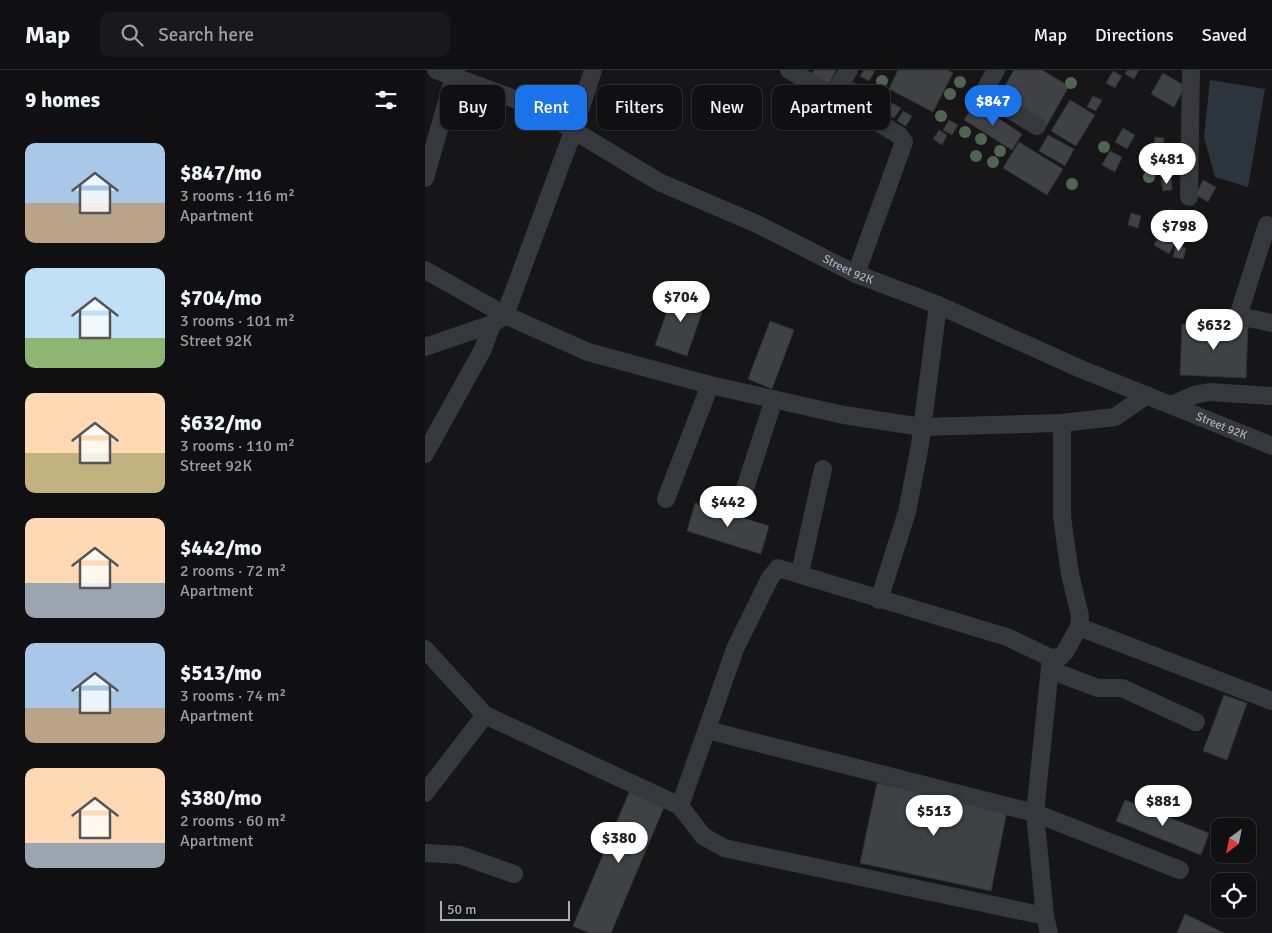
<!DOCTYPE html>
<html lang="en">
<head>
<meta charset="utf-8">
<style>
	:root { --surface:#101012; --page:#19191b; --text:#f1f3f6; --muted:#9c9d9f; --line:#303032; --accent:#1a73e8 }
	body { margin:0; font-family:Signika,sans-serif; background:var(--page); color:var(--text); height:100vh; display:flex; flex-direction:column; font-size:19px; white-space:nowrap }
	* { box-sizing:border-box; margin:0 }
	p { font-size:16px; color:var(--muted) }
	.icon { flex:none; width:28px; height:28px; fill:none; stroke:currentColor; stroke-width:2; stroke-linecap:round; stroke-linejoin:round }
	.map { position:relative; flex:1; overflow:hidden }
	.drawer { display:flex; flex-direction:column; background:var(--surface); width:425px }
	.drawer>* { flex:none }
	.banner { position:absolute; left:15px; top:15px; width:475px; height:45px; display:flex; gap:10px }
	.needle { width:32px; rotate:212deg }
	.controls { position:absolute; left:786px; top:748px; display:grid; gap:10px }
	.controls a { display:grid; place-items:center; width:45px; height:45px; border-radius:10px; background:var(--surface); box-shadow:0 1px 4px #0004,0 0 0 1px var(--line); font-size:25px }
	.scale { position:absolute; left:15px; bottom:12px; width:130px; box-sizing:border-box; padding-left:5px; border:2px solid #a8adb8; border-top:0; font-size:14px; line-height:18px; white-space:nowrap; color:#a8adb8; -webkit-text-stroke:4px #111113; paint-order:stroke }
	.price { position:absolute; translate:-50% -42px; padding:0 11px; border-radius:18px; background:#fff; color:#222; font-size:16px; line-height:32px; filter:drop-shadow(0 1px 2px #0008) }
	.price::after { content:''; position:absolute; left:50%; top:30px; width:15px; height:11px; margin-left:-8px; background:inherit; clip-path:polygon(0 0,100% 0,50% 100%) }
	.price.active { background:var(--accent); color:#fff }
	ul { padding:0; list-style:none }
	li { display:flex; align-items:center; gap:15px; height:125px; padding:0 25px }
	li span { display:grid; place-items:center; flex:none; width:140px; height:100px; border-radius:10px; color:#555 }
	li>.icon { margin-inline-start:auto }
	span .icon { width:60px; height:60px; fill:#fffc; stroke-width:1 }
	li b { font-size:21px }
	h2 { display:flex; justify-content:space-between; align-items:center; height:60px; padding:0 25px; font-size:21px }
	.pill { padding:0 18px; border-radius:10px; background:var(--surface); box-shadow:0 1px 4px #0004,0 0 0 1px var(--line); font-size:18px; line-height:45px }
	.pill.active { background:var(--accent); color:#fff }
	header { display:flex; align-items:center; gap:30px; box-sizing:border-box; height:70px; padding:0 25px; background:var(--surface); border-bottom:1px solid var(--line) }
	header strong { font-size:24px }
	nav { display:flex; gap:28px; margin-inline-start:auto; font-size:18px }
	.search { width:350px; height:45px; background:var(--page); display:flex; align-items:center; gap:12px; box-sizing:border-box; padding:0 18px; border-radius:10px; color:var(--muted); font-size:19px }
	main { display:flex; flex:1; min-height:0 }
	.map>svg:first-child { display:block }
	.water { fill:#2c353c }
	.building { fill:#404145; stroke:#303034 }
	.lines { fill:none; stroke-linecap:round; stroke-linejoin:round }
	.minor { stroke:#37383d; stroke-width:18 }
	.tree { fill:#506452 }
	.labels { text-anchor:middle; dominant-baseline:central; stroke-width:5; stroke-linejoin:round; paint-order:stroke }
	.street-label { font-size:12px; fill:#a8adb8; stroke:#111113 }
</style>
</head>
<body>
<header>
<strong>Map</strong>
<div class="search"><svg class="icon" aria-label="search" viewBox="0 0 24 24"><circle cx="10" cy="10" r="6"/><path d="M15 15l6 6"/></svg>Search here</div>
<nav><a>Map</a><a>Directions</a><a>Saved</a></nav>
</header>
<main>
<section class="drawer">
<h2>9 homes<svg class="icon" aria-label="filters" viewBox="0 0 24 24"><path d="M4 7h16M4 17h16"/><circle cx="9" cy="7" r="2"/><circle cx="15" cy="17" r="2"/></svg></h2>
<ul>
<li><span style="background:linear-gradient(#a9c7e8 60%,#b9a48a 0)"><svg class="icon" aria-label="home" viewBox="0 0 24 24"><path d="M3 11l9-7 9 7M6 9v11h12V9"/></svg></span><div><b>$847/mo</b><p>3 rooms · 116 m²</p><p>Apartment</p></div></li>
<li><span style="background:linear-gradient(#bfe0f5 70%,#8fb573 0)"><svg class="icon" aria-label="home" viewBox="0 0 24 24"><path d="M3 11l9-7 9 7M6 9v11h12V9"/></svg></span><div><b>$704/mo</b><p>3 rooms · 101 m²</p><p>Street 92K</p></div></li>
<li><span style="background:linear-gradient(#ffd9b3 60%,#c2b280 0)"><svg class="icon" aria-label="home" viewBox="0 0 24 24"><path d="M3 11l9-7 9 7M6 9v11h12V9"/></svg></span><div><b>$632/mo</b><p>3 rooms · 110 m²</p><p>Street 92K</p></div></li>
<li><span style="background:linear-gradient(#ffd9b3 65%,#9aa5b1 0)"><svg class="icon" aria-label="home" viewBox="0 0 24 24"><path d="M3 11l9-7 9 7M6 9v11h12V9"/></svg></span><div><b>$442/mo</b><p>2 rooms · 72 m²</p><p>Apartment</p></div></li>
<li><span style="background:linear-gradient(#a9c7e8 65%,#b9a48a 0)"><svg class="icon" aria-label="home" viewBox="0 0 24 24"><path d="M3 11l9-7 9 7M6 9v11h12V9"/></svg></span><div><b>$513/mo</b><p>3 rooms · 74 m²</p><p>Apartment</p></div></li>
<li><span style="background:linear-gradient(#ffd9b3 75%,#9aa5b1 0)"><svg class="icon" aria-label="home" viewBox="0 0 24 24"><path d="M3 11l9-7 9 7M6 9v11h12V9"/></svg></span><div><b>$380/mo</b><p>2 rooms · 60 m²</p><p>Apartment</p></div></li>
</ul>
</section>
<div class="map">
<svg width="847" height="863" viewBox="0 0 847 863">
	<rect width="100%" height="100%" fill="#161618"/>
	<path class="water" d="M785 10 840 19 823 117 790 107 779 67Z"/>
	<path class="building" d="M389 0H408L411 1 403 15 386 6Z
		M439 0 450 1 444 11 435 6Z
		M473 0H522L528 3 508 42 464 19Z
		M589 0H617L644 16 621 57 572 29Z
		M702 0H714L709 9 700 4Z
		M688 1 697 6 690 18 681 13Z
		M738 3 760 16 749 37 726 24Z
		M428 12 437 17 431 27 422 21Z
		M440 20 449 26 443 36 434 30Z
		M668 26 677 30 671 41 662 37Z
		M455 28 463 33 457 43 449 38Z
		M645 30 670 45 651 76 626 61Z
		M467 33 476 38 469 48 460 43Z
		M550 33 597 64 587 80 539 50Z
		M478 41 487 46 481 56 472 51Z
		M524 50 533 55 527 65 518 60Z
		M698 58 710 65 702 79 690 72Z
		M514 60 522 65 517 75 508 69Z
		M623 65 649 79 640 96 614 81Z
		M730 67 739 68 738 78 729 77Z
		M594 72 638 99 622 125 578 98Z
		M685 81 697 87 690 102 677 95Z
		M746 86 747 97 737 98 736 87Z
		M746 108 747 120 738 121 736 110Z
		M778 110 791 117 783 132 771 125Z
		M744 139 754 142 751 155 741 152Z
		M756 141 766 143 763 156 753 153Z
		M706 143 716 146 713 158 703 155Z
		M763 158 764 171 753 172 751 159Z
		M737 161 752 169 744 184 729 175Z
		M751 175 761 178 758 189 748 187Z
		M250 219 281 230 262 286 230 275Z
		M345 251 369 260 347 319 323 309Z
		M757 254 823 257 821 308 755 305Z
		M270 433 344 456 336 484 262 461Z
		M799 625 822 633 802 690 778 681Z
		M452 713 582 741 566 821 435 793Z
		M205 720 240 735 186 863H164L148 856Z
		M700 730 784 763 776 785 691 751Z
		M760 844 799 863H752Z"/>
	<g class="lines">
		<g class="minor">
			<path id="s1" d="M11 0 108 36 234 112 332 154 431 204 513 235 656 299 847 376"/>
			<path d="M364 0 474 65 479 72 431 204"/>
			<path d="M571 0 562 16 567 29 612 56"/>
			<path d="M407 26 424 0"/>
			<path d="M0 108 31 0"/>
			<path d="M764 127 766 0"/>
			<path d="M842 155 815 240 818 247 847 253"/>
			<path d="M0 200 80 245 163 282 285 315 419 345 497 357 637 353 690 347 722 325"/>
			<path d="M0 277 67 254 80 245 149 59 168 0"/>
			<path d="M747 335 769 325 784 322 847 326"/>
			<path d="M0 384 58 279 67 254"/>
			<path d="M241 429 285 315"/>
			<path d="M313 440 349 329"/>
			<path d="M375 503 398 399"/>
			<path d="M454 530 482 442 495 375 513 235"/>
			<path d="M654 557 847 631"/>
			<path d="M0 579 60 645 255 736 278 766 299 778 620 846"/>
			<path d="M625 600 673 618H697L771 652"/>
			<path d="M282 660 610 743 755 800"/>
			<path d="M0 723 60 645"/>
			<path d="M255 736 310 579 345 508 353 498 582 567 626 588"/>
			<path d="M0 783 35 785 89 804"/>
			<path d="M624 863 620 846 610 743 626 588 635 587 640 582 654 557 655 546 645 504 637 447V353"/>
		</g>
	</g>
	<g class="tree">
		<circle cx="457" cy="11" r="6"/>
		<circle cx="535" cy="12" r="6"/>
		<circle cx="646" cy="13" r="6"/>
		<circle cx="525" cy="24" r="6"/>
		<circle cx="516" cy="46" r="6"/>
		<circle cx="540" cy="62" r="6"/>
		<circle cx="556" cy="69" r="6"/>
		<circle cx="679" cy="77" r="6"/>
		<circle cx="575" cy="81" r="6"/>
		<circle cx="551" cy="86" r="6"/>
		<circle cx="568" cy="92" r="6"/>
		<circle cx="724" cy="107" r="6"/>
		<circle cx="647" cy="114" r="6"/>
	</g>
	<g class="labels">
		<g class="street-label">
			<text stroke="none"><textPath href="#s1" startOffset="459">Street 92K</textPath></text>
			<text stroke="none"><textPath href="#s1" startOffset="864">Street 92K</textPath></text>
		</g>
	</g>
</svg>
<div class="controls">
<a><svg class="needle" viewBox="-14 -14 28 28"><path d="M0-13l5 13h-10z" fill="#e53935"/><path d="M0 13l5-13h-10z" fill="#9c9d9f"/></svg></a>
<a><svg class="icon" aria-label="locate" viewBox="0 0 24 24"><circle cx="12" cy="12" r="6"/><path d="M12 2v4M12 18v4M2 12h4M18 12h4"/></svg></a>
</div>
<div class="scale">50 m</div>
<b class="price active" style="left:568px;top:57px">$847</b>
<b class="price" style="left:742px;top:115px">$481</b>
<b class="price" style="left:754px;top:182px">$798</b>
<b class="price" style="left:256px;top:253px">$704</b>
<b class="price" style="left:789px;top:281px">$632</b>
<b class="price" style="left:303px;top:458px">$442</b>
<b class="price" style="left:738px;top:757px">$881</b>
<b class="price" style="left:509px;top:767px">$513</b>
<b class="price" style="left:194px;top:794px">$380</b>
<div class="banner">
<a class="pill">Buy</a>
<a class="pill active">Rent</a>
<a class="pill">Filters</a>
<a class="pill">New</a>
<a class="pill">Apartment</a>
</div>
</div>
</main>
</body>
</html>
